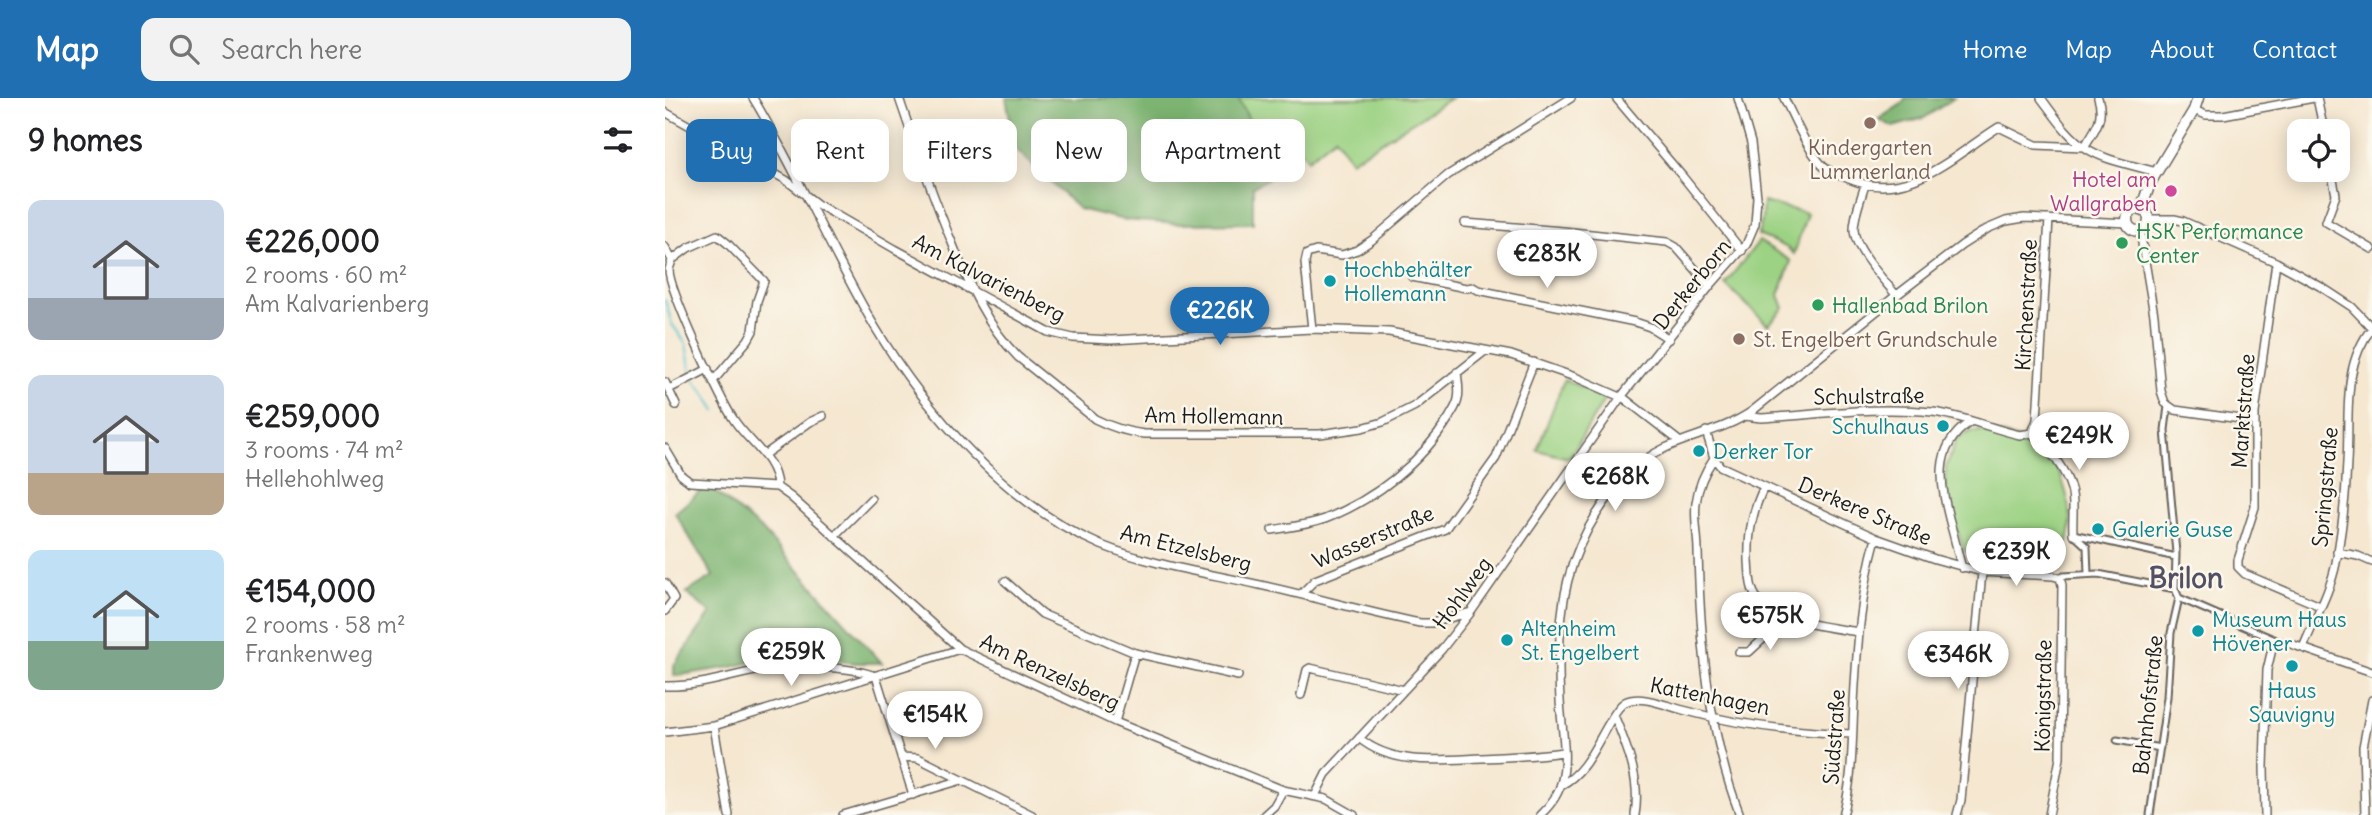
<!DOCTYPE html>
<html lang="en">
<head>
<meta charset="utf-8">
<style>
	:root { --surface:#fff; --page:#f2f2f2; --text:#202124; --muted:#757577; --accent:#1f6fb2 }
	body { margin:0; font-family:Delius,sans-serif; background:var(--page); color:var(--text); height:100vh; display:flex; flex-direction:column; font-size:26px; white-space:nowrap }
	* { box-sizing:border-box; margin:0 }
	p { font-size:23px; color:var(--muted) }
	.icon { flex:none; width:38px; height:38px; fill:none; stroke:currentColor; stroke-width:2; stroke-linecap:round; stroke-linejoin:round }
	.map { position:relative; flex:1; overflow:hidden }
	.panel { display:flex; flex-direction:column; background:var(--surface); width:665px }
	.panel>* { flex:none }
	.top-card { position:absolute; left:21px; top:21px; width:665px; height:63px; display:flex; gap:14px }
	.fabs { position:absolute; left:1622px; top:21px; display:grid; gap:14px }
	.fabs a { display:grid; place-items:center; width:63px; height:63px; border-radius:14px; background:var(--surface); box-shadow:0 4px 18px #0003; font-size:35px }
	.price { position:absolute; translate:-50% -60px; padding:0 16px; border-radius:24px; background:#fff; color:#222; font-size:23px; line-height:46px; filter:drop-shadow(0 2px 4px #0008) }
	.price::after { content:''; position:absolute; left:50%; top:42px; width:21px; height:16px; margin-left:-10px; background:inherit; clip-path:polygon(0 0,100% 0,50% 100%) }
	.price.on { background:var(--accent); color:#fff }
	ul { padding:0; list-style:none }
	li { display:flex; align-items:center; gap:21px; height:175px; padding:0 28px }
	li span { display:grid; place-items:center; flex:none; width:196px; height:140px; border-radius:14px; color:#555 }
	li>.icon { margin-inline-start:auto }
	span .icon { width:84px; height:84px; fill:#fffc; stroke-width:1 }
	li b { font-size:30px }
	h2 { display:flex; justify-content:space-between; align-items:center; height:84px; padding:0 28px; font-size:30px }
	.chip { padding:0 24px; border-radius:14px; background:var(--surface); box-shadow:0 4px 18px #0003; font-size:24px; line-height:63px }
	.chip.on { background:var(--accent); color:#fff }
	header { display:flex; align-items:center; gap:42px; box-sizing:border-box; height:98px; padding:0 35px; background:var(--accent); color:#fff }
	header strong { font-size:33px }
	nav { display:flex; gap:38px; margin-inline-start:auto; font-size:24px }
	.search { width:490px; height:63px; background:var(--page); display:flex; align-items:center; gap:18px; box-sizing:border-box; padding:0 24px; border-radius:14px; color:var(--muted); font-size:26px }
	main { display:flex; flex:1; min-height:0 }
	.map>svg:first-child { display:block }
	.green { fill:#9cd283; stroke:#5c7750; stroke-width:2 }
	.forest { fill:#7db471; stroke:#4c6846; stroke-width:2 }
	.lines { fill:none; stroke-linecap:round; stroke-linejoin:round }
	.stream { stroke:#54c0ce; stroke-width:2.5 }
	.pedestrian-casing { stroke:#68635b; stroke-width:9 }
	.minor-casing { stroke:#68635b; stroke-width:10 }
	.tertiary-casing { stroke:#68635b; stroke-width:13 }
	.pedestrian { stroke:#fff; stroke-width:5 }
	.minor { stroke:#fff; stroke-width:7 }
	.tertiary { stroke:#fff; stroke-width:10 }
	.education-dot { fill:#8d6e63; stroke:#fbf7ec; stroke-width:2.5 }
	.hotel-dot { fill:#d1479c; stroke:#fbf7ec; stroke-width:2.5 }
	.leisure-dot { fill:#2e9e5b; stroke:#fbf7ec; stroke-width:2.5 }
	.culture-dot { fill:#0f9aa8; stroke:#fbf7ec; stroke-width:2.5 }
	.labels { text-anchor:middle; dominant-baseline:central; stroke-width:5; stroke-linejoin:round; paint-order:stroke }
	.education-label { font-size:21px; fill:#785e54; stroke:#fbf7ec }
	.hotel-label { font-size:21px; fill:#b23c85; stroke:#fbf7ec; text-anchor:end }
	.leisure-label { font-size:21px; fill:#27864d; stroke:#fbf7ec; text-anchor:start }
	.culture-label { font-size:21px; fill:#0d838f; stroke:#fbf7ec; text-anchor:start }
	.street-label { font-size:21px; fill:#1c1c1c; stroke:#fbf7ec }
	.district-label { font-size:28px; font-weight:bold; fill:#545063; stroke:#fbf7ec }
</style>
</head>
<body>
<header>
<strong>Map</strong>
<div class="search"><svg class="icon" aria-label="search" viewBox="0 0 24 24"><circle cx="10" cy="10" r="6"/><path d="M15 15l6 6"/></svg>Search here</div>
<nav><a>Home</a><a>Map</a><a>About</a><a>Contact</a></nav>
</header>
<main>
<section class="panel">
<h2>9 homes<svg class="icon" aria-label="filters" viewBox="0 0 24 24"><path d="M4 7h16M4 17h16"/><circle cx="9" cy="7" r="2"/><circle cx="15" cy="17" r="2"/></svg></h2>
<ul>
<li><span style="background:linear-gradient(#c9d6e8 70%,#9aa5b1 0)"><svg class="icon" aria-label="home" viewBox="0 0 24 24"><path d="M3 11l9-7 9 7M6 9v11h12V9"/></svg></span><div><b>€226,000</b><p>2 rooms · 60 m²</p><p>Am Kalvarienberg</p></div></li>
<li><span style="background:linear-gradient(#c9d6e8 70%,#b9a48a 0)"><svg class="icon" aria-label="home" viewBox="0 0 24 24"><path d="M3 11l9-7 9 7M6 9v11h12V9"/></svg></span><div><b>€259,000</b><p>3 rooms · 74 m²</p><p>Hellehohlweg</p></div></li>
<li><span style="background:linear-gradient(#bfe0f5 65%,#7fa58c 0)"><svg class="icon" aria-label="home" viewBox="0 0 24 24"><path d="M3 11l9-7 9 7M6 9v11h12V9"/></svg></span><div><b>€154,000</b><p>2 rooms · 58 m²</p><p>Frankenweg</p></div></li>
</ul>
</section>
<div class="map">
<svg width="1707" height="717" viewBox="0 0 1707 717">
	<rect width="100%" height="100%" fill="#fbf7ec"/>
	<filter id="ink" filterUnits="userSpaceOnUse"><feTurbulence type="fractalNoise" baseFrequency=".0143" numOctaves="2"/><feDisplacementMap in="SourceGraphic" scale="14" xChannelSelector="R" yChannelSelector="G"/><feConvolveMatrix kernelMatrix="1 2 1 2 8 2 1 2 1" color-interpolation-filters="sRGB"/></filter>
	<filter id="wash" filterUnits="userSpaceOnUse"><feTurbulence type="fractalNoise" baseFrequency=".00686" numOctaves="4" result="noise"/><feDisplacementMap in="SourceGraphic" scale="28" xChannelSelector="R" yChannelSelector="G"/><feGaussianBlur stdDeviation="1.57" result="paint"/><feColorMatrix in="noise" values="0 0 0 0 0 0 0 0 0 0 0 0 0 0 0 0 0 1.4 0 .05"/><feComposite in="paint" operator="in"/></filter>
	<g filter="url(#wash)">
		<rect width="100%" height="100%" fill="#f5e7d0"/>
		<path class="green" d="M573 0H786L686 63 670 39 643 61 637 53 611 76Z
			M1098 104 1142 115 1129 156 1121 149 1093 137 1097 122Z
			M1094 143 1126 163 1114 197 1119 210 1103 227 1060 186Z
			M899 282 941 299 904 360 872 352Z
			M1315 333C1334 336 1357 339 1374 350 1397 364 1410 414 1404 440 1402 446 1398 453 1396 460L1393 459 1388 468H1327L1313 464 1298 451 1280 388 1281 369 1292 340 1305 334Z"/>
		<path class="forest" d="M341 0H573L611 76 588 89V125L513 126 459 122 414 111 351 51Z
			M1240 0H1289L1259 20 1228 29 1214 21 1238 5Z
			M38 391 48 392 98 433 217 565H190L141 558 101 560 66 569 9 578V567L46 515 21 495 48 478 10 415Z"/>
		<g class="lines">
			<path class="stream" d="M0 202 7 226 21 246 26 275
				M29 282 41 296 51 313"/>
		</g>
	</g>
	<g filter="url(#ink)">
		<g class="lines">
			<defs>
				<path id="pedestrian" d="M1503 308 1500 332 1511 455 1510 491 1514 500
					M1408 436 1511 459
					M1410 438 1422 449 1423 476
					M1395 480 1398 478 1433 476 1510 491
					M1514 500 1615 544
					M1452 642 1495 650
					M1485 717 1502 599 1506 535 1514 500"/>
				<path id="minor" d="M88 0C133 74 166 155 210 229 261 314 343 408 436 447 486 467 542 475 595 487 649 499 701 514 755 525H767L806 514
					M234 0C251 50 268 99 288 147 304 187 322 228 353 259L430 321C446 329 461 334 479 336H655L697 330 718 324 750 308 820 253
					M951 0 1018 79 1077 153
					M1119 0C1130 22 1140 47 1156 66 1162 74 1175 77 1184 81 1244 106 1287 58 1334 29L1371 47 1419 49C1430 32 1440 20 1433 0
					M1376 0C1389 17 1403 39 1421 50 1440 63 1469 67 1491 74
					M1652 0 1659 33
					M1529 12 1541 17H1558L1649 0
					M0 14 121 82 152 106 230 151 383 234 408 240 446 242 647 231 724 234 846 257 910 279 960 301 1014 343
					M1666 72 1671 97 1661 124 1707 151
					M1200 87C1196 101 1189 117 1189 131 1189 151 1219 182 1231 197
					M1484 121H1509L1518 123 1611 164 1658 190 1687 209 1707 230C1676 268 1685 319 1682 364 1681 398 1677 432 1671 465 1665 495 1649 522 1638 550
					M800 125 898 133 1002 144 1011 149 1045 188
					M1475 133 1489 217 1496 293 1500 305 1510 312 1590 323
					M0 149 7 162C7 164 4 170 4 172 4 192 56 303 69 322 84 345 111 360 112 389L126 399 295 551 450 624 618 692 661 701 689 717
					M7 162 23 150 52 137 62 145 99 183 92 203 88 233 83 242 49 282
					M1611 164 1590 315V409L1573 462V469L1580 476 1655 508
					M747 179 801 190 808 189 813 192 970 224 985 229 1004 241
					M647 231 640 165 642 156 651 153 677 157 692 152 707 142 783 77 906 0
					M0 284 11 307
					M4 291 43 271
					M1080 318 1096 320C1152 317 1211 308 1267 314 1296 317 1327 331 1355 337L1367 335
					M1041 333 1049 360 1055 368 1211 440 1270 461 1317 474 1388 478 1395 480 1397 487 1395 660 1384 717
					M1367 335 1372 322 1384 121
					M1367 335C1383 350 1400 370 1406 391 1410 404 1407 422 1408 436
					M0 350 16 377 25 384 112 389
					M99 357 145 324 158 318
					M1049 360C1040 373 1033 389 1031 405 1029 421 1033 437 1033 453 1035 541 1043 634 1075 717
					M1099 389C1087 414 1083 435 1084 463 1085 473 1084 486 1089 495 1102 524 1165 529 1193 534
					M607 432C625 429 643 427 660 421 709 402 756 365 784 320 787 314 792 308 793 301 795 293 793 283 792 274
					M169 438 206 401
					M1672 454 1693 458 1707 464
					M1297 470C1293 456 1290 442 1286 428 1276 389 1266 350 1305 324
					M340 483 377 516 470 555 573 578
					M0 485 9 501 0 513
					M636 496 650 482 780 431 831 360 869 264
					M1074 554H1084L1122 519
					M211 578 248 697
					M0 588C38 589 71 575 107 570 130 566 189 569 210 578
					M636 597 642 572 645 570 739 592
					M949 617C962 650 976 680 970 717
					M450 624 470 555
					M49 628 64 717
					M0 634 49 628 295 551
					M694 640C727 668 775 662 816 660 843 659 871 658 898 654
					M236 659 253 660 297 682
					M896 687C920 675 930 648 944 625 948 618 953 608 960 604 976 596 1002 608 1018 612 1073 627 1130 634 1187 636
					M650 698 661 676 777 551 806 514 956 299 1045 188 1081 147 1090 126 1092 99 1086 45 1073 0
					M178 717 297 682 367 717
					M599 717 609 708 618 692
					M875 717C886 707 894 696 897 682 903 657 896 627 895 602 893 569 894 534 899 501 907 452 932 406 968 372 1001 339 1049 339 1086 314L1228 200 1297 147 1322 131 1341 123 1359 120 1463 125
					M1178 717C1188 682 1187 641 1189 605 1192 548 1196 494 1211 440
					M1292 717 1296 702 1317 474
					M1600 717 1599 669 1602 572 1607 551 1615 544 1623 545 1707 574
					M1700 717 1698 649 1707 602"/>
				<path id="tertiary" d="M1462 122a11 11 0 1 1 22 0a11 11 0 1 1-22 0Z
					M1476 112 1485 85 1529 12 1533 0"/>
			</defs>
			<use href="#pedestrian" class="pedestrian-casing"/>
			<use href="#minor" class="minor-casing"/>
			<use href="#tertiary" class="tertiary-casing"/>
			<use href="#pedestrian" class="pedestrian"/>
			<use href="#minor" class="minor"/>
			<use href="#tertiary" class="tertiary"/>
		</g>
	</g>
	<g class="education-dot">
		<circle cx="1205" cy="25" r="7"/>
		<circle cx="1074" cy="241" r="7"/>
	</g>
	<circle class="hotel-dot" cx="1506" cy="93" r="7"/>
	<g class="leisure-dot">
		<circle cx="1457" cy="145" r="7"/>
		<circle cx="1153" cy="207" r="7"/>
	</g>
	<g class="culture-dot">
		<circle cx="665" cy="183" r="7"/>
		<circle cx="1278" cy="328" r="7"/>
		<circle cx="1034" cy="353" r="7"/>
		<circle cx="1433" cy="431" r="7"/>
		<circle cx="1533" cy="533" r="7"/>
		<circle cx="842" cy="542" r="7"/>
		<circle cx="1627" cy="568" r="7"/>
	</g>
	<g class="labels">
		<g class="education-label">
			<text x="1205" y="49">Kindergarten<tspan x="1205" dy="24">Lummerland</tspan></text>
			<text x="1088" y="241" text-anchor="start">St. Engelbert Grundschule</text>
		</g>
		<g class="hotel-label">
			<text x="1492" y="81">Hotel am<tspan x="1492" dy="24">Wallgraben</tspan></text>
		</g>
		<g class="leisure-label">
			<text x="1471" y="133">HSK Performance<tspan x="1471" dy="24">Center</tspan></text>
			<text x="1167" y="207">Hallenbad Brilon</text>
		</g>
		<g class="culture-label">
			<text x="679" y="171">Hochbehälter<tspan x="679" dy="24">Hollemann</tspan></text>
			<text x="1264" y="328" text-anchor="end">Schulhaus</text>
			<text x="1048" y="353">Derker Tor</text>
			<text x="1447" y="431">Galerie Guse</text>
			<text x="1547" y="521">Museum Haus<tspan x="1547" dy="24">Hövener</tspan></text>
			<text x="856" y="530">Altenheim<tspan x="856" dy="24">St. Engelbert</tspan></text>
			<text x="1627" y="592" text-anchor="middle">Haus<tspan x="1627" dy="24">Sauvigny</tspan></text>
		</g>
		<g class="street-label">
			<text transform="translate(324 180) rotate(27)">Am Kalvarienberg</text>
			<text transform="translate(1027 186) rotate(-51)">Derkerborn</text>
			<text transform="translate(1361 207) rotate(-87)">Kirchenstraße</text>
			<text transform="translate(1204 298) rotate(-1)">Schulstraße</text>
			<text transform="translate(1578 313) rotate(-86)">Marktstraße</text>
			<text transform="translate(549 318) rotate(1)">Am Hollemann</text>
			<text transform="translate(1660 389) rotate(-85)">Springstraße</text>
			<text transform="translate(1200 413) rotate(23)">Derkere Straße</text>
			<text transform="translate(708 439) rotate(-23)">Wasserstraße</text>
			<text transform="translate(521 450) rotate(14)">Am Etzelsberg</text>
			<text transform="translate(797 495) rotate(-54)">Hohlweg</text>
			<text transform="translate(385 574) rotate(25)">Am Renzelsberg</text>
			<text transform="translate(1045 598) rotate(11)">Kattenhagen</text>
			<text transform="translate(1378 598) rotate(-89)">Königstraße</text>
			<text transform="translate(1483 607) rotate(-84)">Bahnhofstraße</text>
			<text transform="translate(1169 639) rotate(-86)">Südstraße</text>
		</g>
		<g class="district-label">
			<text x="1521" y="480">Brilon</text>
		</g>
	</g>
</svg>
<div class="fabs">
<a><svg class="icon" aria-label="locate" viewBox="0 0 24 24"><circle cx="12" cy="12" r="6"/><path d="M12 2v4M12 18v4M2 12h4M18 12h4"/></svg></a>
</div>
<b class="price" style="left:882px;top:192px">€283K</b>
<b class="price on" style="left:555px;top:249px">€226K</b>
<b class="price" style="left:1414px;top:374px">€249K</b>
<b class="price" style="left:950px;top:415px">€268K</b>
<b class="price" style="left:1351px;top:490px">€239K</b>
<b class="price" style="left:1105px;top:554px">€575K</b>
<b class="price" style="left:126px;top:590px">€259K</b>
<b class="price" style="left:1293px;top:593px">€346K</b>
<b class="price" style="left:270px;top:653px">€154K</b>
<div class="top-card">
<a class="chip on">Buy</a>
<a class="chip">Rent</a>
<a class="chip">Filters</a>
<a class="chip">New</a>
<a class="chip">Apartment</a>
</div>
</div>
</main>
</body>
</html>
